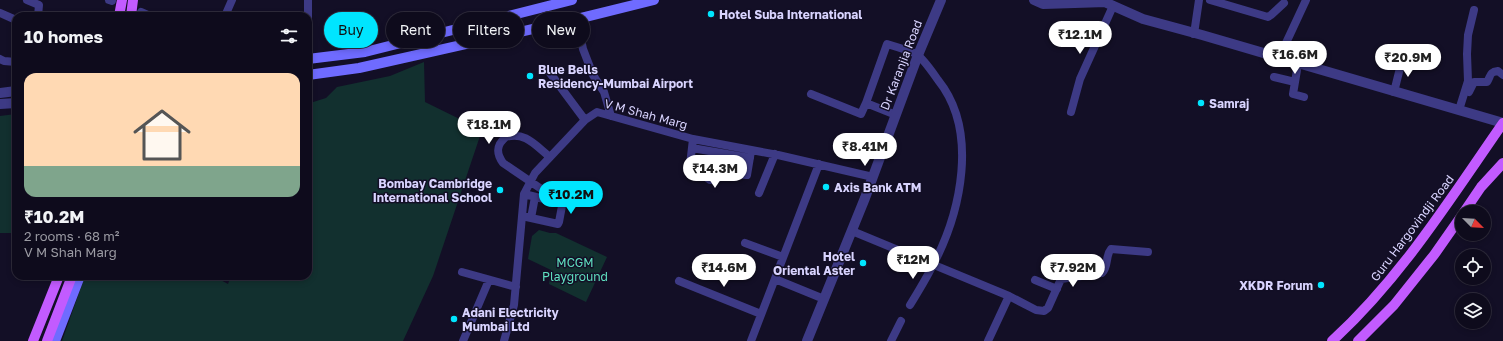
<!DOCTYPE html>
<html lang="en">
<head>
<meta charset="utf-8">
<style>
	:root { --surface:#0e0b1c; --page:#171425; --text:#f1f3f6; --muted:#9b9ba3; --line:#2e2b3b; --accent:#00e5ff }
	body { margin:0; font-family:"Golos Text",sans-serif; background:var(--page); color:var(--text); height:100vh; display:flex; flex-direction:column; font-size:15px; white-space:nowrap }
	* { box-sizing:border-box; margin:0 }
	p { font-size:13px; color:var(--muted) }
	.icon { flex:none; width:22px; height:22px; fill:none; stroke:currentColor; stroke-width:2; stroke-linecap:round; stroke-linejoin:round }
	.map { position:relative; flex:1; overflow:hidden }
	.side { position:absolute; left:12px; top:12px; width:300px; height:268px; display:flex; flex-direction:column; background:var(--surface); border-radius:12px; box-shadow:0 2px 6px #0003,0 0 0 1px var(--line) }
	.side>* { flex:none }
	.banner { position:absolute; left:324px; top:12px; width:380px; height:36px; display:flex; gap:8px }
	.needle { width:26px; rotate:114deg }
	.tools { position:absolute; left:1455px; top:205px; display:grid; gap:8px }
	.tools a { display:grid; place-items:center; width:36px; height:36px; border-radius:50%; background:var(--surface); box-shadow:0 2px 6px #0003,0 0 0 1px var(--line); font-size:20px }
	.price { position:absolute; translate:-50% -34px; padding:0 9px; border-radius:14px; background:#fff; color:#222; font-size:13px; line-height:26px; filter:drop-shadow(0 1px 2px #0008) }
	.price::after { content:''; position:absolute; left:50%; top:24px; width:12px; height:9px; margin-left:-6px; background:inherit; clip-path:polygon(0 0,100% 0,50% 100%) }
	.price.active { background:var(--accent); color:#111 }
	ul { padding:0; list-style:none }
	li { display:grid; align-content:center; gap:8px; height:212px; padding:0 12px }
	li span { display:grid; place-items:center; height:124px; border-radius:12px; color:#555 }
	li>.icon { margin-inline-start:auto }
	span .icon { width:72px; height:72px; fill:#fffc; stroke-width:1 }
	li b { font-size:17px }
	h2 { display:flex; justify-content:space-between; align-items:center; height:48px; padding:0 12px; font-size:17px }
	.tag { padding:0 14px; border-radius:18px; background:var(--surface); box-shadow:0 2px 6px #0003,0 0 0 1px var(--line); font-size:14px; line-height:36px }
	.tag.active { background:var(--accent); color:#111 }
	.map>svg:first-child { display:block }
	.green { fill:#12302f }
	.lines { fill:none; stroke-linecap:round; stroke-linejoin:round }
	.minor { stroke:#3d3a85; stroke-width:8 }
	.tertiary { stroke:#3d3a85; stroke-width:10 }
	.secondary { stroke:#6f6bff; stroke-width:10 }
	.primary { stroke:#c25bff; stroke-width:10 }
	.poi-dot { fill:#00e5ff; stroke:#130f26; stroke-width:1.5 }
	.labels { text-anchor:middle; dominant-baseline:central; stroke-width:3; stroke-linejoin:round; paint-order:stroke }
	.poi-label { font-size:12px; font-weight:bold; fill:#d9d4ff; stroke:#130f26; text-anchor:start }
	.street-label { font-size:12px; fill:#d9d4ff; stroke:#130f26 }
	.park-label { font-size:12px; fill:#5fe0c0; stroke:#130f26 }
</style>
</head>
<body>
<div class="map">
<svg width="1503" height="341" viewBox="0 0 1503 341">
	<rect width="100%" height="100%" fill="#130f26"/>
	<path class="green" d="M424 62 425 102 482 130 433 276 403 341H62L85 276H213L228 284 231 276H308V143L310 103 326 98 337 87 390 76Z
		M16 114V233H0V116Z
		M539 230 550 233H556L607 257 586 302 549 284 551 270 528 259 532 236Z"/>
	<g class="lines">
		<path class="minor" d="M27 0 39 5 38 16
			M109 0 112 1
			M308 0V22
			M1210 0 1268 17 1271 15 1284 3
			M141 12 150 16
			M0 13 16 20
			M225 16 232 0
			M577 19 583 49 593 75 604 92 611 116
			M1194 34 1199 0
			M1279 58 1306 0
			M0 59 4 61 16 62
			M550 73 585 120
			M1274 77 1295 82 1293 94 1304 97
			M1295 82 1298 64
			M1394 92 1402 60
			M1469 92 1474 82H1487C1491 76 1489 72 1498 71L1503 75
			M811 94 861 114 866 103
			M1459 110 1468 81 1467 54 1468 35 1474 10
			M1071 112 1080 79 1113 6
			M896 115 866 103 887 44C897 47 908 50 916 54 923 58 933 73 938 80 979 131 961 212 933 265 926 279 918 292 910 305
			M693 139 690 165 710 180 715 179 727 174 747 175 751 151
			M692 148 750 158
			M550 157C536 146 525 131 506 137 496 145 496 153 503 163L562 203
			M759 193 775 154
			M522 216 558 224 559 222 562 206 560 203 524 194
			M531 218 535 197
			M852 231 1009 296 988 341
			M745 243 783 257
			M462 272 516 287
			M775 279 824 299
			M1035 280 1057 289
			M679 281 761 314
			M1009 296 1036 310 1044 311 1048 308 1061 279 1102 273C1109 266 1105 256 1111 249L1148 252
			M463 341 489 280
			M504 341 514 305 524 194 535 173 585 120 597 112 693 139 778 155 873 177
			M751 341 819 164
			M891 341 901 321"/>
		<path class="tertiary" d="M1034 0 1043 4 1106 2
			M1100 0 1143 19 1202 35 1503 123
			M0 93 16 91
			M0 104 16 103
			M807 341 865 198 918 55 941 0"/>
		<path class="secondary" d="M308 59 365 52 572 0
			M308 75 359 68 577 19 654 0
			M55 341 80 276"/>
		<path class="primary" d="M119 16 122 0
			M131 16 133 0
			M1464 212 1481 187 1503 163
			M33 341 59 276
			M47 341 72 276
			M1332 341C1401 278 1450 199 1503 123
			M1358 341 1394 305 1434 255 1462 215"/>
	</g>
	<g class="poi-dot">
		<circle cx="711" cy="14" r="4"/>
		<circle cx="530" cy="76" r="4"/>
		<circle cx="1201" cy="103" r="4"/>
		<circle cx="826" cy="187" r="4"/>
		<circle cx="500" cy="190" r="4"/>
		<circle cx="863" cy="263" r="4"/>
		<circle cx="1321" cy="285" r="4"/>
		<circle cx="454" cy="319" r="4"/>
	</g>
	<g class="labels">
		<g class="poi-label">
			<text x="719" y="14">Hotel Suba International</text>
			<text x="538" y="69">Blue Bells<tspan x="538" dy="14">Residency-Mumbai Airport</tspan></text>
			<text x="1209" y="103">Samraj</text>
			<text x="492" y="183" text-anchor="end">Bombay Cambridge<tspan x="492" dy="14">International School</tspan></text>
			<text x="834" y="187">Axis Bank ATM</text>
			<text x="855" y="256" text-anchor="end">Hotel<tspan x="855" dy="14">Oriental Aster</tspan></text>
			<text x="1313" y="285" text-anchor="end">XKDR Forum</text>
			<text x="462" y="312">Adani Electricity<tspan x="462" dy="14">Mumbai Ltd</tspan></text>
		</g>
		<g class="street-label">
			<text transform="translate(901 65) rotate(-69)">Dr Karanjia Road</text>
			<text transform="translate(646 114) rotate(15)">V M Shah Marg</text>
			<text transform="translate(1412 228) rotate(-53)">Guru Hargovindji Road</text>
		</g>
		<g class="park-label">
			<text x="575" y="262">MCGM<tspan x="575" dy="14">Playground</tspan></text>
		</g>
	</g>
</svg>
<div class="tools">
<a><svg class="needle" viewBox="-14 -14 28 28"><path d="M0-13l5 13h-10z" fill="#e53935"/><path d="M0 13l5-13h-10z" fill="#9b9ba3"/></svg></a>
<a><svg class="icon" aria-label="locate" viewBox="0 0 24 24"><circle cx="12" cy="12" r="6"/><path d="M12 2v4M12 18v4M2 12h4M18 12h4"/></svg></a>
<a><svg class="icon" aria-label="layers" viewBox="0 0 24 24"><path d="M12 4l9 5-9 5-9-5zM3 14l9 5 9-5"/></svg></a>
</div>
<b class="price" style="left:1080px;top:55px">₹12.1M</b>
<b class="price" style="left:1295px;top:75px">₹16.6M</b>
<b class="price" style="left:1408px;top:78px">₹20.9M</b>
<b class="price" style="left:489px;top:145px">₹18.1M</b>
<b class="price" style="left:865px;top:167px">₹8.41M</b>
<b class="price" style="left:715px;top:189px">₹14.3M</b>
<b class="price active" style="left:571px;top:215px">₹10.2M</b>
<b class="price" style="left:913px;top:280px">₹12M</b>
<b class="price" style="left:724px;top:288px">₹14.6M</b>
<b class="price" style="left:1073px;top:288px">₹7.92M</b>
<div class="banner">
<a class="tag active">Buy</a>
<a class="tag">Rent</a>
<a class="tag">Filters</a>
<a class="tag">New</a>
</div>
<section class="side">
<h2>10 homes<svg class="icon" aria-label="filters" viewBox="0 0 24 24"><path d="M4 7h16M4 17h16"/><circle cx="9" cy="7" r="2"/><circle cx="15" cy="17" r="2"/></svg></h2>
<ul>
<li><span style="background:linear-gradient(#ffd9b3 75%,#7fa58c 0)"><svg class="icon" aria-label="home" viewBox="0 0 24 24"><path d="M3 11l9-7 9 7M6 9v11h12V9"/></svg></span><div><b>₹10.2M</b><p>2 rooms · 68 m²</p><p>V M Shah Marg</p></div></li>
</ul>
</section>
</div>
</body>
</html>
